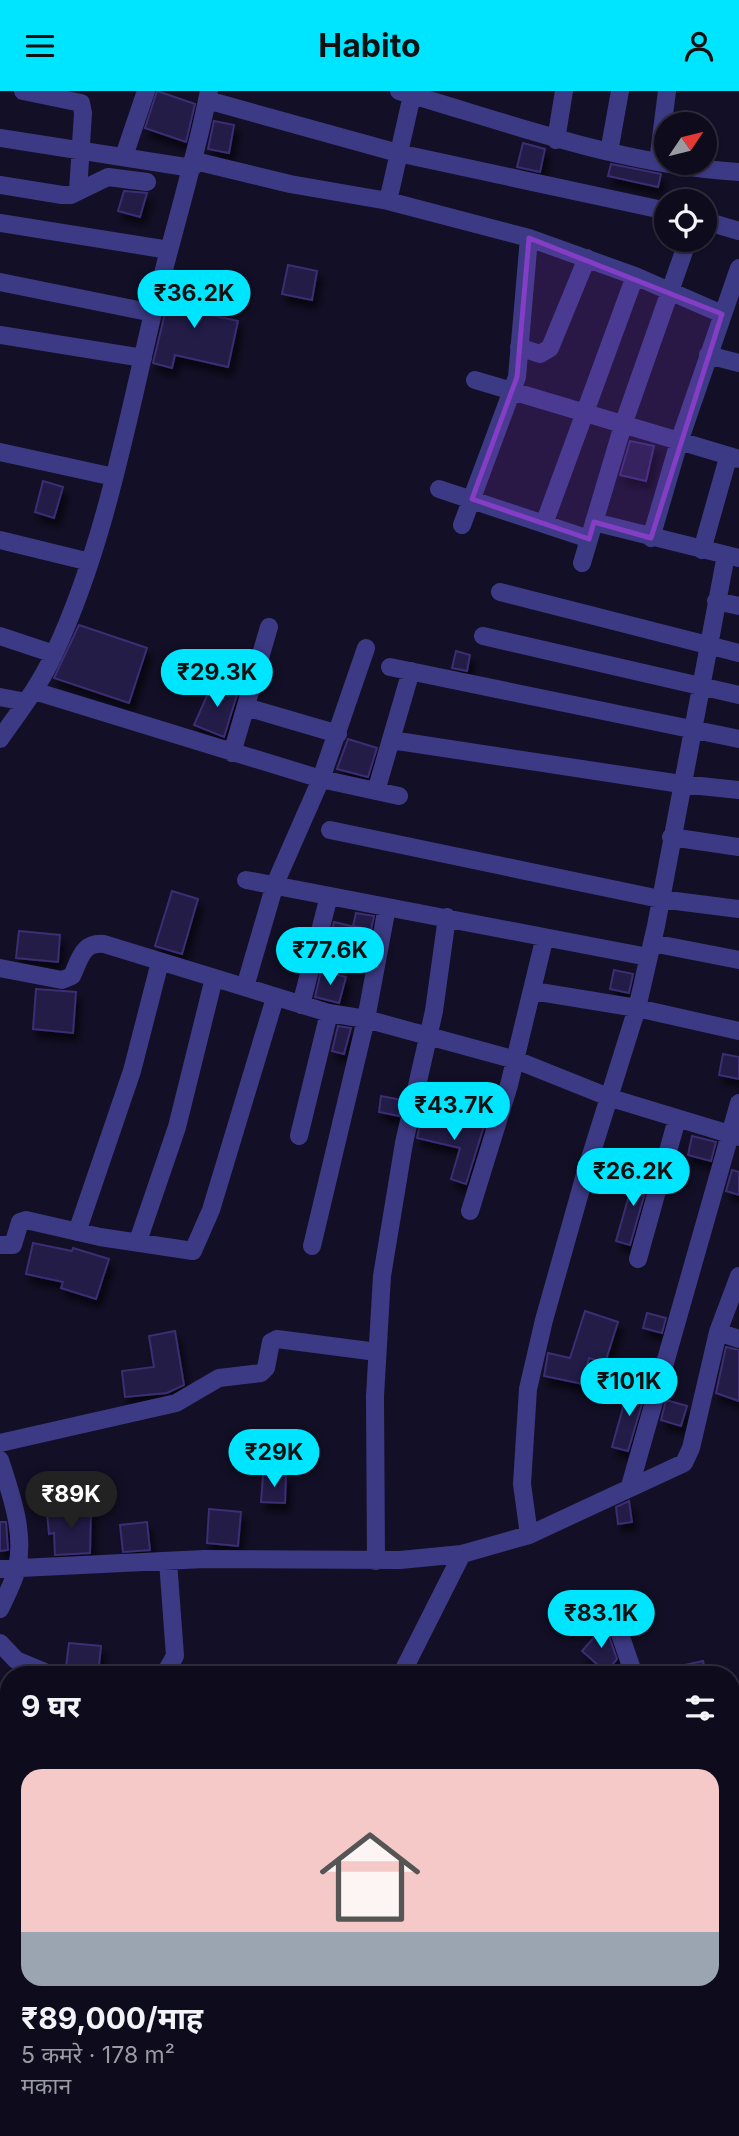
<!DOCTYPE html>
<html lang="hi">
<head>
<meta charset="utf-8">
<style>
	:root { --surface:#0e0b1c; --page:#1c1929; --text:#f1f3f6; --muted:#9b9ba3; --line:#2e2b3b; --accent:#00e5ff }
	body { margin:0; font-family:Inter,"Noto Sans Devanagari",sans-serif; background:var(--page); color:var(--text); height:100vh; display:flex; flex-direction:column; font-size:26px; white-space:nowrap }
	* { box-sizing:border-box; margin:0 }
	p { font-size:23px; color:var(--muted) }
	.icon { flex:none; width:38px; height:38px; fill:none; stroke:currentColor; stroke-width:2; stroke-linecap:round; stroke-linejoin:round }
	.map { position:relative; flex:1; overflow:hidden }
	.panel { position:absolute; left:0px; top:1575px; width:740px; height:471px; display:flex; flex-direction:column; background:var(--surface); border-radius:28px 28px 0 0; box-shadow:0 2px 5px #0004,0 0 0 2px var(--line) }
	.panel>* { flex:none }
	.needle { width:46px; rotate:55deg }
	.controls { position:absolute; left:654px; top:21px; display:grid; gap:14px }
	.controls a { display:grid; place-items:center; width:63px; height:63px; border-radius:50%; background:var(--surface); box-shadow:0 2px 5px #0004,0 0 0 2px var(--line); font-size:35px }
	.price { position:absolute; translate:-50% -60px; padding:0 16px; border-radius:24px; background:var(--accent); color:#111; font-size:23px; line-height:46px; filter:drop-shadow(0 2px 4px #0008) }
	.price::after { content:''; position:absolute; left:50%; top:42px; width:21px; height:16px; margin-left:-10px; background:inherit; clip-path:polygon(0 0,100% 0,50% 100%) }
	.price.selected { background:#222; color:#fff }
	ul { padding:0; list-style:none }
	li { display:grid; align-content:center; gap:14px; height:371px; padding:0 21px }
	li+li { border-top:2px solid var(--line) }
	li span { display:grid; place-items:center; height:217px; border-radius:21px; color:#555 }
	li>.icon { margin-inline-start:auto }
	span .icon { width:126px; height:126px; fill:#fffc; stroke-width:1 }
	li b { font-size:30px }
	h2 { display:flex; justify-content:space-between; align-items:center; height:84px; padding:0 21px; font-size:30px }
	header { display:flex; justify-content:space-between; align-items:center; height:91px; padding:0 21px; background:var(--accent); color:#111; font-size:32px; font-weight:700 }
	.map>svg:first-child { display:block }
	.building { fill:#241b47; stroke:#3b2d73; stroke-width:2; filter:url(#shadow) }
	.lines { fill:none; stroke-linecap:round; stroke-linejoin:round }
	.minor { stroke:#3d3a85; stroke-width:18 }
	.marked { fill:#843dc5; fill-opacity:0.2; stroke:#843dc5; stroke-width:5; stroke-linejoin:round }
</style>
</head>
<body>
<header><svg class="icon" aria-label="menu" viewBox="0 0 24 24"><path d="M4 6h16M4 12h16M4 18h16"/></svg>Habito<svg class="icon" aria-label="person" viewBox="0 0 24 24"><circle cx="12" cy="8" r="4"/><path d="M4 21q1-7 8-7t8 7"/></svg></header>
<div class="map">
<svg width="739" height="2045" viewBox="0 0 739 2045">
	<defs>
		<filter id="shadow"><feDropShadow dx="4.5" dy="8" stdDeviation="3.5" flood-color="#0009"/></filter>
	</defs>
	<rect width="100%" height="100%" fill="#130f26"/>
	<path class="building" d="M157 0 195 13 186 51 145 37Z
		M214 30 234 34 229 62 208 58Z
		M523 52 545 58 540 81 517 76Z
		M611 73 661 83 658 96 608 85Z
		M124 100 147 102 140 126 118 120Z
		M288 174 317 180 312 209 282 203Z
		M179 181 200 185 193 220 238 230 228 276 175 264 172 277 153 272 167 214 173 216Z
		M630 350 654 355 646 390 620 384Z
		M43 390 63 396 54 427 35 421Z
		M79 534 147 557 129 612 54 587Z
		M456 560 470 564 467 580 452 577Z
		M214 589 238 600 224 646 194 634Z
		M348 648 377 657 368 686 337 678Z
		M172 800 198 808 182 863 155 855Z
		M356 822 374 825 371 839 353 835Z
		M334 831 351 835 345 857 329 852Z
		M19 840 60 844 58 871 16 867Z
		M614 879 633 883 629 902 610 898Z
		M321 880 346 886 339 912 315 906Z
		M36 898 76 901 73 942 33 938Z
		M338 935 351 937 344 963 332 960Z
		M723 963 739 966V988L719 984Z
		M381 1005 402 1009 399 1025 379 1021Z
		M422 1024 468 1035 469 1031 484 1035 466 1093 451 1088 460 1057 417 1047Z
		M692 1045 716 1051 711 1070 688 1064Z
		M732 1079 739 1081V1104L726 1100Z
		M636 1080 650 1084 630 1154 616 1150Z
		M33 1152 72 1160 73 1157 109 1168 96 1208 61 1197 63 1191 26 1183Z
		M585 1220 618 1231 605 1272 589 1267 583 1293 544 1285 548 1262 570 1267Z
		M647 1222 666 1227 662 1242 643 1237Z
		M175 1240 184 1294 167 1302 125 1306 122 1280 154 1276 149 1245Z
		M726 1256 739 1259V1310L716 1302Z
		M629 1295 646 1299 628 1360 612 1356Z
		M666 1309 687 1315 681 1335 661 1329Z
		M263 1384 286 1385 285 1412 261 1411Z
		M629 1410 632 1431 618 1433 616 1416Z
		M91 1418 90 1462 55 1464 54 1442 49 1443 47 1422Z
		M209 1418 241 1421 238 1455 207 1452Z
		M0 1431H6L8 1459 0 1460Z
		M147 1431 150 1459 123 1461 120 1434Z
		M605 1534 617 1568 606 1581 582 1560Z
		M69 1552 101 1555 98 1584H65Z
		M703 1570 706 1584H666V1578Z"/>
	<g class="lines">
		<path class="minor" d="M23 0 81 12 83 22 78 100
			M399 0C512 33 621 74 739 81
			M207 9 398 62 667 120
			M0 47 192 77
			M556 49 564 0
			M609 61 620 0
			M124 65 146 0
			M195 70 290 93 388 110 529 147 635 185 722 223
			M658 71 667 0
			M0 94 62 104H71L108 86 147 91
			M388 110 413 0
			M705 130 739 140
			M0 132 169 159
			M0 191 153 222
			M0 244 143 267
			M519 256 540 263 550 257 587 167
			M708 264 739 272
			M475 289 739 368
			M0 361 114 386
			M439 398 589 448
			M594 431 739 467
			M544 433 635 185
			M462 434 517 286 529 147
			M651 447 679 351 739 177
			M0 449 90 471
			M702 459 728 367
			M582 472 623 334 688 149
			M500 501 739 562
			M716 510 739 515
			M0 545 54 563
			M483 545 739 604
			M390 576 739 648
			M34 600 321 688 399 705
			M0 606 26 611
			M246 616 338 643
			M0 648C19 621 40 594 54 563 104 456 126 336 153 222 171 147 194 75 209 0
			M391 649 681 693 739 699
			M232 662 269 536
			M376 700 411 580
			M330 739 660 808 739 818
			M671 746 739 756
			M246 789 648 866
			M652 852 739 869
			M0 877 62 889 72 885C80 868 82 851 104 853L329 922 366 928 516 969 611 1007 739 1046
			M245 896 275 793 321 688 366 557
			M533 900 637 917 739 940
			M301 914 329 805
			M299 1045 329 922
			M470 1120 509 994 544 849
			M77 1141 132 980 160 871
			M138 1150 177 1036 214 887
			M0 1154H13L20 1131 26 1129 100 1146 193 1160 211 1119 275 907
			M312 1155 366 928 387 816
			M638 1168 677 1028
			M718 1241 739 1248
			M0 1352 176 1312 219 1287 261 1282 266 1277 271 1251 277 1248 377 1261
			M0 1369C11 1403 25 1441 17 1477 14 1491 6 1505 0 1518
			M630 1395 739 1012
			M529 1444 522 1393 528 1298 544 1229 586 1080 637 917 656 835 726 464
			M376 1470 375 1305 382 1185 404 1052 434 920 447 826
			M0 1478 204 1468 400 1469 462 1463 529 1444 684 1372 691 1357 718 1241 739 1185
			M610 1514 634 1584
			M0 1552 16 1569 52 1584
			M164 1584 175 1565 168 1470
			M401 1584 462 1463
			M732 1648H739
			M732 1689 739 1694
			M0 1813 9 1811
			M732 1832H739
			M732 1888 739 1890
			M0 1988 9 1990
			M32 2037 36 2045
			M269 2037 270 2045
			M494 2037V2045
			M568 2045 569 2037"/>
	</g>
	<path class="marked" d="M529 147 722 223 651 447 594 431 589 448 472 408 517 286Z"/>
</svg>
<div class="controls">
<a><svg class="needle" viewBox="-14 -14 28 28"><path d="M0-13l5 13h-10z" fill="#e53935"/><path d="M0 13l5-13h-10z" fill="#9b9ba3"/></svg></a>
<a><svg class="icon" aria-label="locate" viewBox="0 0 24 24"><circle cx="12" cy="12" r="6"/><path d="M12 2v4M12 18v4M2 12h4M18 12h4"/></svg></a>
</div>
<b class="price" style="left:194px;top:239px">₹36.2K</b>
<b class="price" style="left:217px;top:618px">₹29.3K</b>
<b class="price" style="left:330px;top:896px">₹77.6K</b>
<b class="price" style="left:454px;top:1051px">₹43.7K</b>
<b class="price" style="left:633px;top:1117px">₹26.2K</b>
<b class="price" style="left:629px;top:1327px">₹101K</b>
<b class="price" style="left:274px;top:1398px">₹29K</b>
<b class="price selected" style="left:71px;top:1440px">₹89K</b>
<b class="price" style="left:601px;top:1559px">₹83.1K</b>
<section class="panel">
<h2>9 घर<svg class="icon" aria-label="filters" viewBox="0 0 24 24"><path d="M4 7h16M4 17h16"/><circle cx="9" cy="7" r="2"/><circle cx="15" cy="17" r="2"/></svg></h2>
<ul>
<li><span style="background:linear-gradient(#f6c9c9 75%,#9aa5b1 0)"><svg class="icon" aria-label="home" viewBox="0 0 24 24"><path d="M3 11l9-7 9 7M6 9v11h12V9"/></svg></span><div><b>₹89,000/माह</b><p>5 कमरे · 178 m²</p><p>मकान</p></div></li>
</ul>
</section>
</div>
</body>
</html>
